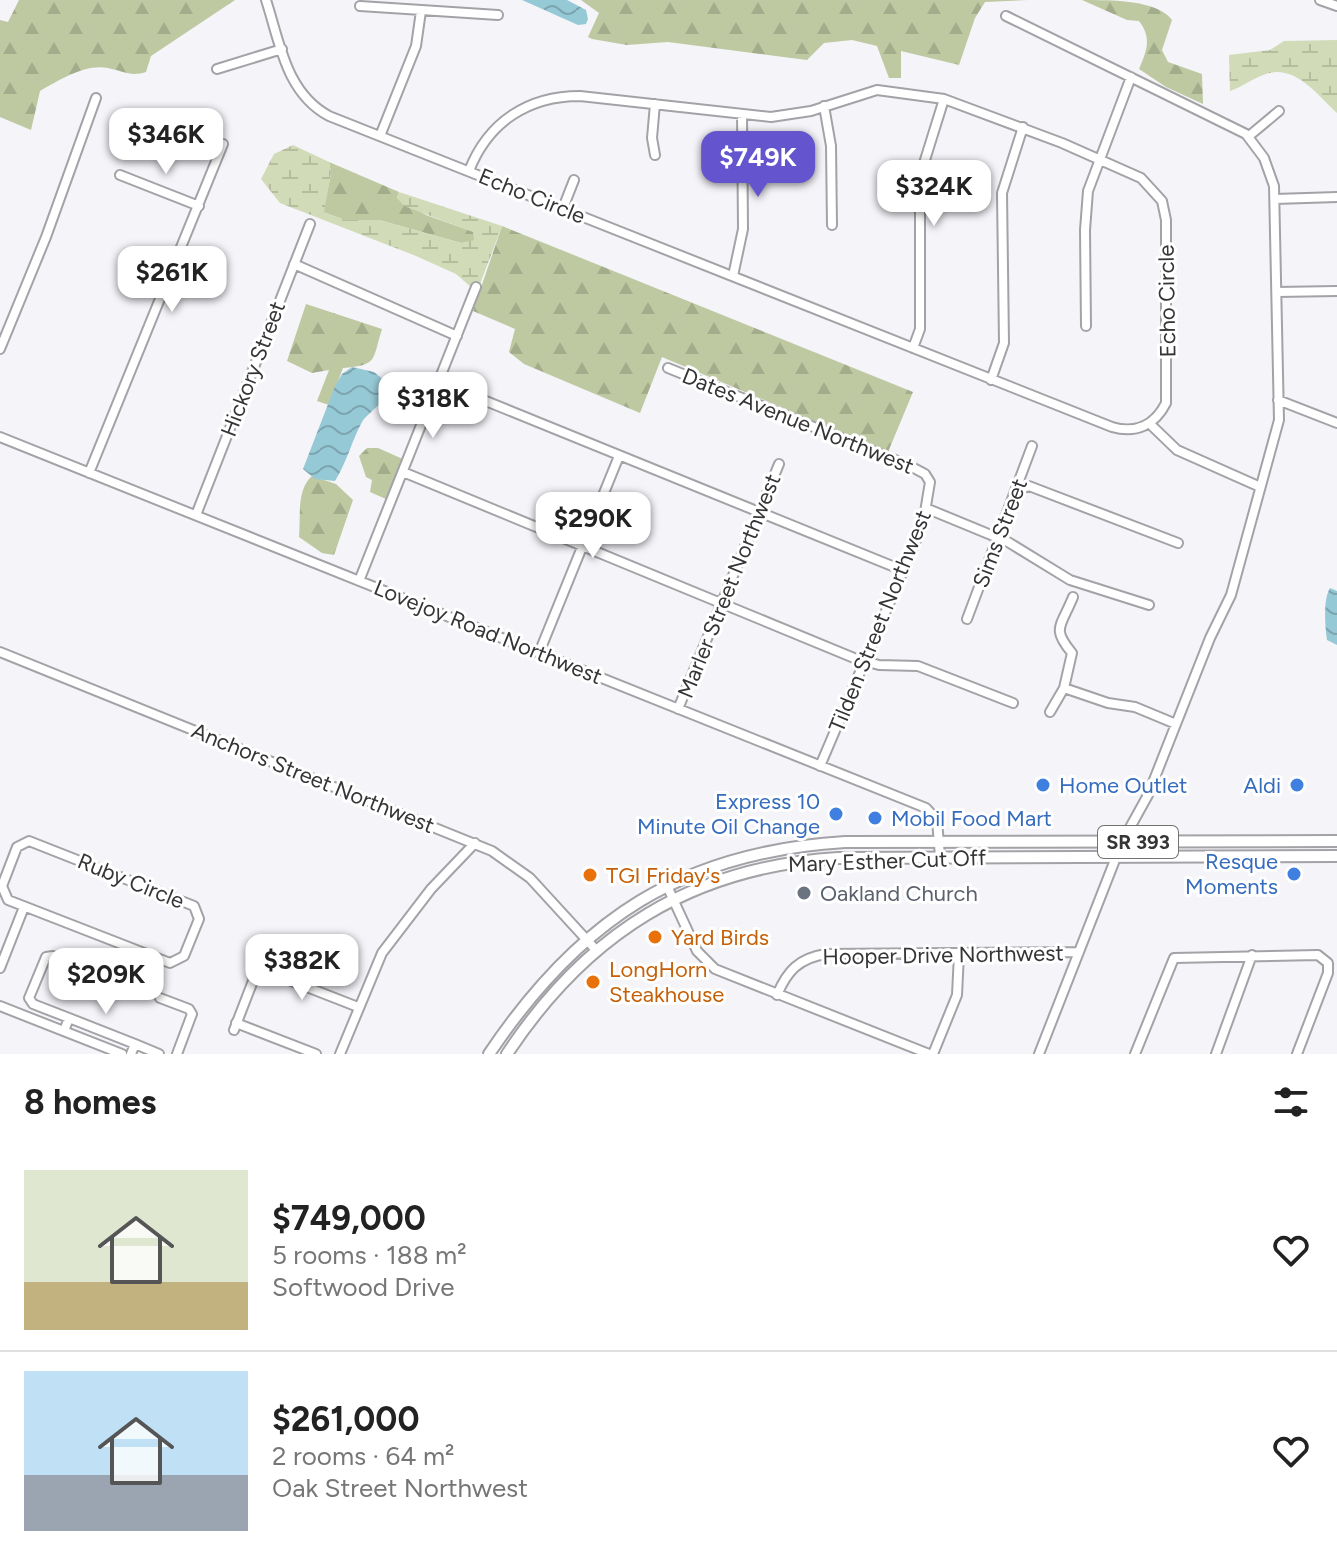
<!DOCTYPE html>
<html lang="en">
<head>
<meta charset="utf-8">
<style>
	:root { --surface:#fff; --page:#f6f6f6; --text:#222; --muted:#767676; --line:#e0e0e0; --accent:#6454cd }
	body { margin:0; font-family:Figtree,sans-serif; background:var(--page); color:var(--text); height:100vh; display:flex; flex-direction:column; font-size:30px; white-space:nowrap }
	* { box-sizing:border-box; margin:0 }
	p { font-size:26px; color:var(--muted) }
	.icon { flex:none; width:44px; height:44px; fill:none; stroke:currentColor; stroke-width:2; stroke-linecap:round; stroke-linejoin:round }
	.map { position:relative; height:1054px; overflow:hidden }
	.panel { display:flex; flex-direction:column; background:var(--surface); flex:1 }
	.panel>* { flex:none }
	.price { position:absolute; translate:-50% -68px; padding:0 18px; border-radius:16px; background:#fff; color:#222; font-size:26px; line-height:52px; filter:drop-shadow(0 2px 4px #0008) }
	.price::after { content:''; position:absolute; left:50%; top:48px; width:24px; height:18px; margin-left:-12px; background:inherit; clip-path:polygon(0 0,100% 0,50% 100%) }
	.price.active { background:var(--accent); color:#fff }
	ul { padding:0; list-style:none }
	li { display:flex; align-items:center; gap:24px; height:200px; padding:0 24px }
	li+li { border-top:2px solid var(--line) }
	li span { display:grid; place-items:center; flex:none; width:224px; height:160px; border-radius:0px; color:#555 }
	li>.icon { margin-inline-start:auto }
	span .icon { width:96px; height:96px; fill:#fffc; stroke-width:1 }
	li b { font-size:34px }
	h2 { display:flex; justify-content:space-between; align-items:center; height:96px; padding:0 24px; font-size:34px }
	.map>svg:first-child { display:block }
	.forest { fill:url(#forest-firs) }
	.wetland { fill:url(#wetland-marsh) }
	.water { fill:url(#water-waves) }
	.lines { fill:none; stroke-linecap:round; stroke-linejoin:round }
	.minor-casing { stroke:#a3a3a7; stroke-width:12 }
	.major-casing { stroke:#a3a3a7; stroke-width:14 }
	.minor { stroke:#fff; stroke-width:8 }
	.major { stroke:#fff; stroke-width:10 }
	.shop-dot { fill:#3f7fe0; stroke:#fff; stroke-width:3 }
	.food-dot { fill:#e8710a; stroke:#fff; stroke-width:3 }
	.worship-dot { fill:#6b7280; stroke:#fff; stroke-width:3 }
	.labels { text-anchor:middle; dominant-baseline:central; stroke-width:6; stroke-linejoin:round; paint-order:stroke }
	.shield { fill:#fff; stroke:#727273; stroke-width:2 }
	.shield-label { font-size:20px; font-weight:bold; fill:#353537 }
	.street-label { font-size:22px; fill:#353537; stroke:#fff }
	.shop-label { font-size:22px; fill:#366cbe; stroke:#fff; text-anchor:end }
	.food-label { font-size:22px; fill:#c56008; stroke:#fff; text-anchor:start }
	.worship-label { font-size:22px; fill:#5b616d; stroke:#fff; text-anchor:start }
</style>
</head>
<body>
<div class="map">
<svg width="1337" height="1054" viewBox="0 0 1337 1054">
	<defs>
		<pattern id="forest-firs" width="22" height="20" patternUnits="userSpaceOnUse" patternTransform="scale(2)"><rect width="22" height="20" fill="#bec9a1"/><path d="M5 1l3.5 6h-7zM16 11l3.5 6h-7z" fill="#a4ad8b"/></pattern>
		<pattern id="wetland-marsh" width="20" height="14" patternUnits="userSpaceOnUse" patternTransform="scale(2)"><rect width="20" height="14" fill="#d2dbb7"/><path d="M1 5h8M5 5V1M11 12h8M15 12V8" fill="none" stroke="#b5bd9e"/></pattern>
		<pattern id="water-waves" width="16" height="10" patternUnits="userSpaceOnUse" patternTransform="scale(2)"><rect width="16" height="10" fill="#96c9d6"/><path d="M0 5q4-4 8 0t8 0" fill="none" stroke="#7ba4ae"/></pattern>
	</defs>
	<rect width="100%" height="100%" fill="#f4f4f9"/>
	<path class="forest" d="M19 0H235L151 56 146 72C130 77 123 71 108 68 84 64 60 80 40 91L31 130 0 117V20L8 22Z
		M581 0H1028L985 2 975 18 959 65 901 51V78H889L877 46 852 40 824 43 807 60 668 42 627 45 592 39 588 37 599 13Z
		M1082 0C1112 0 1158 0 1172 20L1162 50 1168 62 1202 74 1203 104 1166 87 1139 69C1147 50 1152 38 1139 21L1127 20Z
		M329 162 399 192 397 198 426 215 474 232 475 241 461 243 379 220H345L323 212 331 174Z
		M502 226 913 392 888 452 662 357 640 413 524 364 509 352 515 329 473 311Z
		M306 304 382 329C372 361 378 365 343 368L329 405 317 401 329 370 312 373 287 361Z
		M367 448H378L405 460 388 500 370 492 372 480 366 477 359 456Z
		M312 476 336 484 353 500 334 555 322 553 299 537C301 517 296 490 312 476Z"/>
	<path class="wetland" d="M1337 40V113C1317 95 1294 62 1263 75 1252 79 1242 87 1230 91L1229 55 1270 50 1284 41Z
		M293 145 329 162 331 173 324 212 345 220H379L461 243 474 240 473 232 404 206 397 198 399 192 502 226 477 292 480 285 474 283 472 288 456 274 416 256 280 203 261 179 274 154Z"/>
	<path class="water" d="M522 0H567L586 10 588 19 586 24 578 25Z
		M352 367 374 372 384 380C391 403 370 409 362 422 352 440 347 462 335 481L315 479 303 469 335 386 342 374Z
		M1330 588 1337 591V645L1327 640C1325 626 1323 599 1330 588Z"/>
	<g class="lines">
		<defs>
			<path id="minor" d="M266 0C280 43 286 93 329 116L1112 427C1136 434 1155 425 1166 403V220L1162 201 1141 178 1062 143 944 99 877 90 811 111 771 117 580 96C528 96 488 122 469 171
				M1320 0 1337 6
				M360 6 498 15
				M1006 16 1246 134 1264 158 1274 186 1279 420 1231 595 1210 638 1148 795 1122 842 1039 1054
				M217 69 282 49
				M655 104 652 138 655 155
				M824 106 831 146 832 225
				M380 136 416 46 421 11
				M1249 136 1279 111
				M120 175 199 206
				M1275 199 1337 197
				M563 208 574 180
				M294 264 457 336
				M733 276 743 229 742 114
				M1277 292 1337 291
				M1086 326 1085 230 1088 191 1131 77
				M913 348 920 329V176L944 99
				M0 349 46 237 96 98
				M668 368 910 466 925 474 930 482 923 524 820 766
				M991 380 1004 343 1002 193 1023 127
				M439 382 902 570
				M1278 400 1337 423
				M1150 424 1177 450 1258 486
				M0 437 926 808 937 820 940 857
				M403 472 854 658 879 665 918 666 1013 703
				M89 473 223 144
				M1018 490 1029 486 1178 543
				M928 509 1008 542 1070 580 1149 605
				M196 515 310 224
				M359 581 476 287
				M967 619 1032 446
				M0 652 492 851 530 878 596 950
				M539 653 619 456
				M1064 688 1072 653C1051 628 1061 627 1073 597
				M678 709 779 464
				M1050 712 1064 688 1108 703 1135 707 1176 724
				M29 841 194 906 199 919 184 956 170 963 8 900 2 886 17 847Z
				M667 886 697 951 715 969 929 1054
				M0 968 24 907
				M777 995C787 971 799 958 826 954L1079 952
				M160 998 189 1009 192 1014 177 1054
				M0 1006 122 1054
				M69 1018 33 1004 29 998 46 957 53 956 79 966
				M236 1023 316 1054
				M234 1030 258 968 358 1007
				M64 1031 69 1018 135 1044 131 1054
				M135 1044 159 1054
				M340 1054 382 953 431 889 475 843
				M933 1054 957 995 959 954
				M1135 1054 1174 958 1318 955 1328 963V973L1297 1054
				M1216 1054 1252 955"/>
			<path id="major" d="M489 1054C579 920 681 852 845 842L1337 841
				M507 1054C587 933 692 867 838 858L1337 856"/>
		</defs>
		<use href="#minor" class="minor-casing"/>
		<use href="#major" class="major-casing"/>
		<use href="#minor" class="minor"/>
		<use href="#major" class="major"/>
	</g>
	<g class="shop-dot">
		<circle cx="1043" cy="785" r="8"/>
		<circle cx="1297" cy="785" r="8"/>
		<circle cx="836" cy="814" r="8"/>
		<circle cx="875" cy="818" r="8"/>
		<circle cx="1294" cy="874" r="8"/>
	</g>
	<g class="food-dot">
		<circle cx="590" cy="875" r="8"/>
		<circle cx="655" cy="937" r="8"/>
		<circle cx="593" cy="982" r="8"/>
	</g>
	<circle class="worship-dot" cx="804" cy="893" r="8"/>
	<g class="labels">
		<rect class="shield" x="1098" y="826" width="80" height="32" rx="6"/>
		<g class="shield-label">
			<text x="1138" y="842">SR 393</text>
		</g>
		<g class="street-label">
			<text transform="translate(532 196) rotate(22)">Echo Circle</text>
			<text transform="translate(1167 301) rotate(-91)">Echo Circle</text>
			<text transform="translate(253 369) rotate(-69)">Hickory Street</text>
			<text transform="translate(798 421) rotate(22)">Dates Avenue Northwest</text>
			<text transform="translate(1000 533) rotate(-69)">Sims Street</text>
			<text transform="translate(729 586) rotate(-68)">Marler Street Northwest</text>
			<text transform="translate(880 621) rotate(-68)">Tilden Street Northwest</text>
			<text transform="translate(488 632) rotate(22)">Lovejoy Road Northwest</text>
			<text transform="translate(313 778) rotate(22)">Anchors Street Northwest</text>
			<text transform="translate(887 861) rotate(-2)">Mary Esther Cut Off</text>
			<text transform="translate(131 881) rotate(22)">Ruby Circle</text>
			<text transform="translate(943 955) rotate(-1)">Hooper Drive Northwest</text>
		</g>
		<g class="shop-label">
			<text x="1059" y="785" text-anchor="start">Home Outlet</text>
			<text x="1281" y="785">Aldi</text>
			<text x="820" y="801">Express 10<tspan x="820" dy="25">Minute Oil Change</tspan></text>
			<text x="891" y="818" text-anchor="start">Mobil Food Mart</text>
			<text x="1278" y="861">Resque<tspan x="1278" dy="25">Moments</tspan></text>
		</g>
		<g class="food-label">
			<text x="606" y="875">TGI Friday's</text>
			<text x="671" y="937">Yard Birds</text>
			<text x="609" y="969">LongHorn<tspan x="609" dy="25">Steakhouse</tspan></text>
		</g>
		<g class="worship-label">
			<text x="820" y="893">Oakland Church</text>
		</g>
	</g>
</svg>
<b class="price" style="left:166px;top:176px">$346K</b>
<b class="price active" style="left:758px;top:199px">$749K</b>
<b class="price" style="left:934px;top:228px">$324K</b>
<b class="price" style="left:172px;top:314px">$261K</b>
<b class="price" style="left:433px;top:440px">$318K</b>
<b class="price" style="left:593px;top:560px">$290K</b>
<b class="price" style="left:302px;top:1002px">$382K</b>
<b class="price" style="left:106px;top:1016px">$209K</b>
</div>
<section class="panel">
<h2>8 homes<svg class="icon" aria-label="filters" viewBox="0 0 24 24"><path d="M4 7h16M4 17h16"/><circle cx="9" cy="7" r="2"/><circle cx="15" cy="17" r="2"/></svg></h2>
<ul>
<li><span style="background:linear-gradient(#dfe7d0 70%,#c2b280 0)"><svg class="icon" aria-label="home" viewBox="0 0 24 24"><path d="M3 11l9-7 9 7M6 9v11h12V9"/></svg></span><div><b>$749,000</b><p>5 rooms · 188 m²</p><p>Softwood Drive</p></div><svg class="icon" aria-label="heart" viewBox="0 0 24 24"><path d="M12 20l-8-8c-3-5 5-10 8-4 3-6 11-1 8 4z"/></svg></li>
<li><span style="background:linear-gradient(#bfe0f5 65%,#9aa5b1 0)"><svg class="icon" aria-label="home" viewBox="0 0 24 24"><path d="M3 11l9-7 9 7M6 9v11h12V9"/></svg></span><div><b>$261,000</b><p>2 rooms · 64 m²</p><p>Oak Street Northwest</p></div><svg class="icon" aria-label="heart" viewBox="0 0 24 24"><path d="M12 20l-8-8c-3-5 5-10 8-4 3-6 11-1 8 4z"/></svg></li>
</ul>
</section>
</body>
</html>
